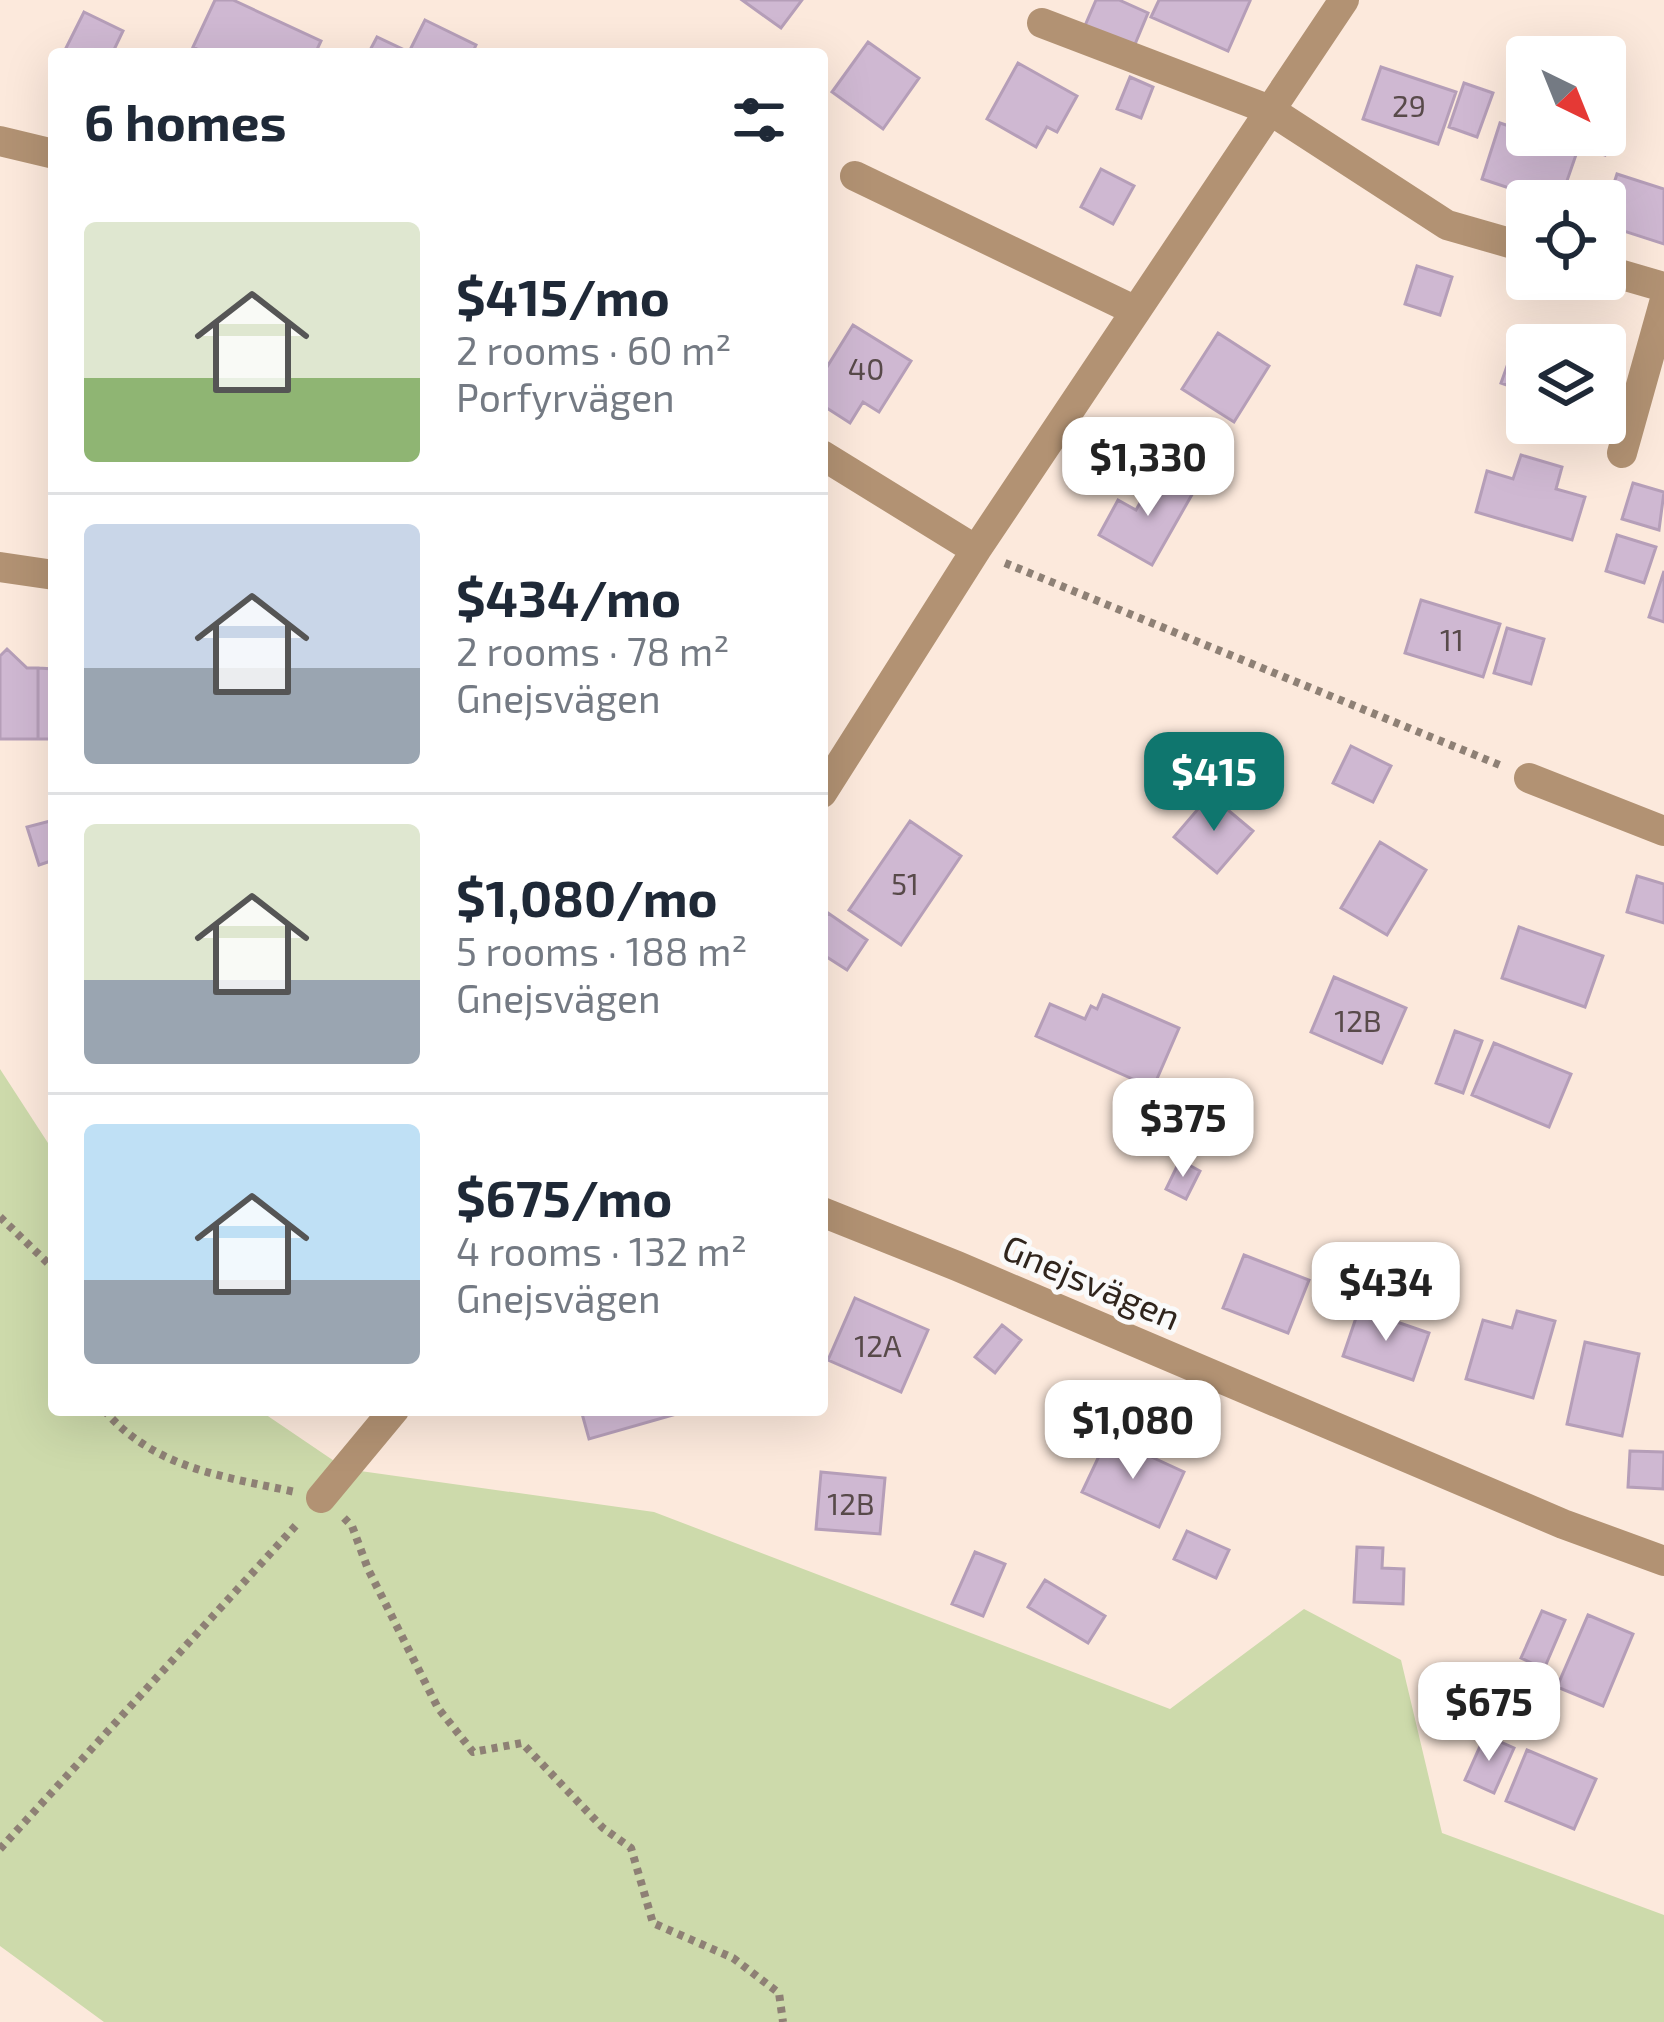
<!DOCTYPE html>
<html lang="en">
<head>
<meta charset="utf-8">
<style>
	:root { --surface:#fff; --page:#f6f6f7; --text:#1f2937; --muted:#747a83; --line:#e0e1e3; --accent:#0f766e }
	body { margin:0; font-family:"Exo 2",sans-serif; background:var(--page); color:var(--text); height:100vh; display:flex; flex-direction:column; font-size:45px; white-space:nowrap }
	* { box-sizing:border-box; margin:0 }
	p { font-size:39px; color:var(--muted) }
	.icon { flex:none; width:66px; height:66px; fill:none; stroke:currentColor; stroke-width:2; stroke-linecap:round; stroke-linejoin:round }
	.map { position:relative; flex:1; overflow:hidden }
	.drawer { position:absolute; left:48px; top:48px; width:780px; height:1368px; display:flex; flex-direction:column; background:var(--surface); border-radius:12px; box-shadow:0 12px 48px #0002 }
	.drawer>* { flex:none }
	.needle { width:78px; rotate:137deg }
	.controls { position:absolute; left:1506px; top:36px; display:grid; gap:24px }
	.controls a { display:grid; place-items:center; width:120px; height:120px; border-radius:12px; background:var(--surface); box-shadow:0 12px 48px #0002; font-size:60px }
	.price { position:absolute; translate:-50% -102px; padding:0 27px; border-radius:24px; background:#fff; color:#222; font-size:39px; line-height:78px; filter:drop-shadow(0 3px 6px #0008) }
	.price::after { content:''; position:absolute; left:50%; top:72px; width:36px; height:27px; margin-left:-18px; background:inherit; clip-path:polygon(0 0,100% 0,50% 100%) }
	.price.active { background:var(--accent); color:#fff }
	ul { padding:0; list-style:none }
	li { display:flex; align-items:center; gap:36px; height:300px; padding:0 36px }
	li+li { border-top:3px solid var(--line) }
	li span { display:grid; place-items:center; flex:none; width:336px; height:240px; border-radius:12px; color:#555 }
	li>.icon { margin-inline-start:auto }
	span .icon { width:144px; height:144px; fill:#fffc; stroke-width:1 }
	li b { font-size:51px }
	h2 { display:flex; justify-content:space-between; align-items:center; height:144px; padding:0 36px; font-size:51px }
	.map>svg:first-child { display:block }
	.green { fill:#cddaab }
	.building { fill:#cfb8d2; stroke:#b59eb8; stroke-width:3 }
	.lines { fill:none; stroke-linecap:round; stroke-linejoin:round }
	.path { stroke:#8e8075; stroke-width:8; stroke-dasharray:6 6; stroke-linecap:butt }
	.minor { stroke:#b29273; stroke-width:30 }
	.labels { text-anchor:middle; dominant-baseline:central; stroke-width:10; stroke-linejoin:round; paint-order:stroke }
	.number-label { font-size:30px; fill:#584a4a }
	.street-label { font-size:36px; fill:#30251d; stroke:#fafafa }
</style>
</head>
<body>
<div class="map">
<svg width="1664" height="2022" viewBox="0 0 1664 2022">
	<rect width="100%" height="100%" fill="#fce9dc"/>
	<path class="green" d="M0 1069 48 1143 54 1169V1410H259L346 1469 654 1512 1170 1709 1304 1609 1401 1660 1442 1833 1664 1915V2022H104L0 1946Z"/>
	<path class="building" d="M215 0H233L321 41 315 54H208L193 47Z
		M742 0H802L781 28Z
		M1096 0H1119L1148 13 1133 49 1084 28Z
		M1159 0H1248L1250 1 1228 51 1151 17Z
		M84 12 123 31 112 54H63Z
		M425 20 476 45 472 54H368L377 37 409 52Z
		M868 42 919 78 883 129 832 92Z
		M1018 63 1077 96 1057 132 1047 127 1036 147 987 119Z
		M1381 67 1456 92 1438 144 1363 119Z
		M1130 77 1153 87 1141 118 1117 109Z
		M1464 83 1493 93 1477 137 1449 127Z
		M1605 102 1621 107 1605 155 1579 146 1583 135H1605Z
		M1500 123 1578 149 1560 201H1548L1482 179Z
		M1101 169 1134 186 1113 224 1081 207Z
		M1617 174 1664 189V244L1605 225V211Z
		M1417 266 1452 277 1440 315 1405 304Z
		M853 325 911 361 879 412 863 402 850 423 822 405V375Z
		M1549 329 1586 342 1585 345H1544Z
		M1218 333 1269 366 1234 422 1182 389Z
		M1516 341 1527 345V392L1501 383Z
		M1128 431 1149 445 1128 477 1106 462Z
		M1521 455 1562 467 1556 489 1585 497 1572 540 1476 512 1487 471 1513 479Z
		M1158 471 1194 491 1152 565 1099 535 1118 500 1136 510Z
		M1633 483 1664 492 1659 530 1622 519Z
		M1617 535 1656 547 1644 583 1606 571Z
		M1664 571V622L1649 617Z
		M1421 600 1500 624 1483 677 1405 653Z
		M1507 628 1544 639 1531 684 1494 673Z
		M7 649 27 668H38V739H0V656Z
		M38 668 54 669V739H38Z
		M1351 746 1391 766 1373 802 1333 783Z
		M1210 795 1253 831 1217 873 1174 837Z
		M54 820V860L39 865 27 827Z
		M910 821 961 856 901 945 849 910Z
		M1380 842 1426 870 1387 935 1341 908Z
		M1637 876 1664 884V923L1627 912Z
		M828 913 867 940 847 970 822 954V921Z
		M1519 927 1603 956 1585 1007 1502 978Z
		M1334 977 1406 1008 1382 1063 1311 1032Z
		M1103 995 1179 1028 1153 1088 1036 1036 1050 1004 1085 1019 1091 1006 1097 1009Z
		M1455 1031 1482 1041 1463 1093 1436 1083Z
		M1494 1043 1571 1074 1549 1127 1472 1095Z
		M1180 1160 1200 1171 1186 1199 1166 1189Z
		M1244 1255 1309 1280 1288 1333 1223 1308Z
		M855 1298 928 1330 901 1392 828 1360Z
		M1359 1309 1429 1333 1413 1380 1343 1356Z
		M1517 1311 1555 1321 1533 1398 1466 1379 1483 1320 1512 1328Z
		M1002 1325 1021 1340 995 1373 975 1357Z
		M1585 1342 1639 1354 1622 1436 1567 1424Z
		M581 1410H679L680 1413 589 1439Z
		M1108 1437 1184 1472 1159 1527 1082 1492Z
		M1630 1451 1664 1452 1663 1489 1628 1487Z
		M821 1472 885 1478 880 1534 816 1529Z
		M1187 1531 1229 1550 1216 1578 1174 1559Z
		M1357 1547 1383 1548 1382 1568 1404 1569 1403 1604 1354 1602Z
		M975 1552 1005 1564 983 1616 952 1604Z
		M1045 1580 1105 1616 1088 1643 1028 1607Z
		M1542 1611 1565 1620 1544 1669 1521 1658Z
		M1588 1615 1633 1634 1603 1706 1557 1687Z
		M1485 1735 1514 1748 1494 1793 1465 1780Z
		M1527 1750 1596 1779 1574 1829 1506 1801Z"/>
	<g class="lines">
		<path class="path" d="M1005 563 1502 766
			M0 1217 54 1269
			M104 1410C155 1469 222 1476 295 1492
			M344 1518 352 1526 368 1569 438 1708 473 1752 522 1743 603 1828 631 1848 653 1923 733 1958 779 1993 783 2022
			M0 1849 299 1522"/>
		<path class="minor" d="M1042 23 1270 110 1447 225 1527 248
			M0 141 54 154
			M855 176 1136 311
			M1605 270 1664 287
			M1622 453 1664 303
			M822 455 976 550
			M0 567 54 575
			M1529 778 1664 831
			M822 793 976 550 1344 0
			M822 1212 957 1266 1563 1524 1664 1561
			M321 1498 394 1410"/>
	</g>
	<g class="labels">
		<g class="number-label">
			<text x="1409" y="105">29</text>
			<text x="866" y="368">40</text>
			<text x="1452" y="639">11</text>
			<text x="905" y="883">51</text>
			<text x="1358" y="1020">12B</text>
			<text x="878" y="1345">12A</text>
			<text x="851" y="1503">12B</text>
		</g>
		<g class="street-label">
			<text transform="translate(1092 1281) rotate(23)">Gnejsvägen</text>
		</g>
	</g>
</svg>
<div class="controls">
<a><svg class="needle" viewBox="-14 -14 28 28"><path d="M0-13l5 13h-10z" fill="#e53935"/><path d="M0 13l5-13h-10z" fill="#747a83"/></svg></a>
<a><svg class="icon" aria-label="locate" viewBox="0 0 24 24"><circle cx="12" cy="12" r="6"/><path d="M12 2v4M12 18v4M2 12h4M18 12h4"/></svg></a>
<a><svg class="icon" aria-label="layers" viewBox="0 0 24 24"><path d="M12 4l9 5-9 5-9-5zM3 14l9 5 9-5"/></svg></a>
</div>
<b class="price" style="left:1148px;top:519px">$1,330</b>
<b class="price active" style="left:1214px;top:834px">$415</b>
<b class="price" style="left:1183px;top:1180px">$375</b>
<b class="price" style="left:1386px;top:1344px">$434</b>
<b class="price" style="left:1133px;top:1482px">$1,080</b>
<b class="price" style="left:1489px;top:1764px">$675</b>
<section class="drawer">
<h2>6 homes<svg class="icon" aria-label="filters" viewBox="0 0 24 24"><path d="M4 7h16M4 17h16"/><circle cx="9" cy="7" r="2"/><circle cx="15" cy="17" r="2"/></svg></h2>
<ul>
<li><span style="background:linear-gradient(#dfe7d0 65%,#8fb573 0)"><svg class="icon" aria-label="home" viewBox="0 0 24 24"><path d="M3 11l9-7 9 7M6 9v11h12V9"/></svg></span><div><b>$415/mo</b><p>2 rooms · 60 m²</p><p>Porfyrvägen</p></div></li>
<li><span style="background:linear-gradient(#c9d6e8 60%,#9aa5b1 0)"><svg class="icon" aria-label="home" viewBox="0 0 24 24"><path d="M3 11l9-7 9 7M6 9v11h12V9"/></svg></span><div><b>$434/mo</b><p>2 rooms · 78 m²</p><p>Gnejsvägen</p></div></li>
<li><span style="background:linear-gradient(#dfe7d0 65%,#9aa5b1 0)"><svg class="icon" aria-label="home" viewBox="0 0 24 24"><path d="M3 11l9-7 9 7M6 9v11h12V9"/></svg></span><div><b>$1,080/mo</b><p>5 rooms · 188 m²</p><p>Gnejsvägen</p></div></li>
<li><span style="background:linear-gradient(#bfe0f5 65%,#9aa5b1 0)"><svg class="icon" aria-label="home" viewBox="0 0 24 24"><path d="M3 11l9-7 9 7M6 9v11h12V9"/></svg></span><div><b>$675/mo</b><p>4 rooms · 132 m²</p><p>Gnejsvägen</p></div></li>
</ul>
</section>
</div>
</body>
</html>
